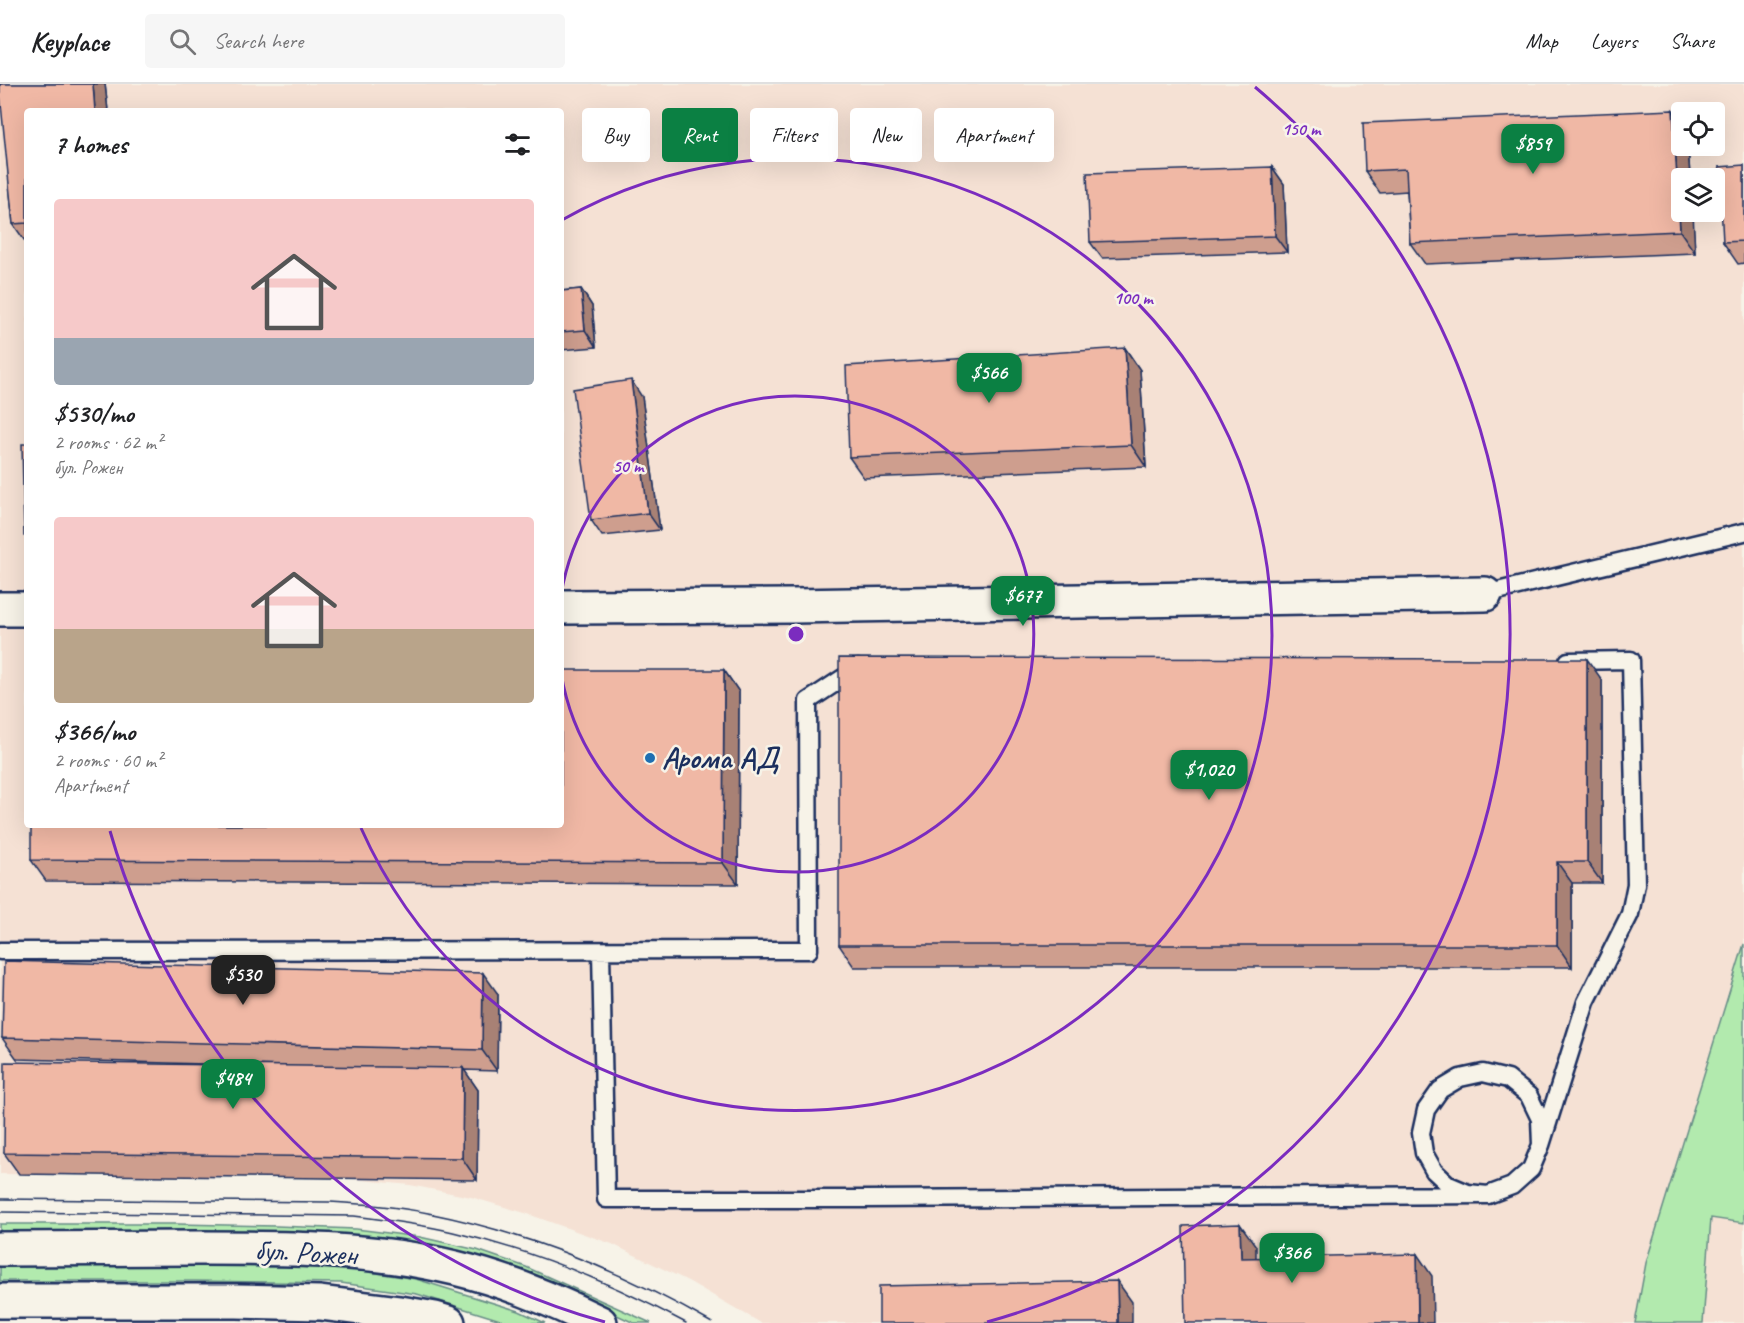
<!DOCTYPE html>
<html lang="en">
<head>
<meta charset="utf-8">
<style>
	:root { --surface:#fff; --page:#f6f6f6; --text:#202124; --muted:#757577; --line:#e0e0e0; --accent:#0b8043 }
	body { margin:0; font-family:Caveat,sans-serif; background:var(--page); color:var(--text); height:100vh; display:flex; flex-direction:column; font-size:22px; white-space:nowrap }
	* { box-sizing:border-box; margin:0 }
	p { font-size:20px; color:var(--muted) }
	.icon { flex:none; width:33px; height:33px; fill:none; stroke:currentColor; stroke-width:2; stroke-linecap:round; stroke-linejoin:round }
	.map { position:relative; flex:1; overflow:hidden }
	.sheet { position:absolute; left:24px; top:24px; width:540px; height:720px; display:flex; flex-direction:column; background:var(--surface); border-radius:6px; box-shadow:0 6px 24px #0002 }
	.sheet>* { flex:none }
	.guide { position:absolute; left:582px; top:24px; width:570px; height:54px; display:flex; gap:12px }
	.controls { position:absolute; left:1671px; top:18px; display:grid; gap:12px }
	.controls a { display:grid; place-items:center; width:54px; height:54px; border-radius:6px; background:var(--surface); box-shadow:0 6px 24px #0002; font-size:30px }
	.price { position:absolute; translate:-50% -51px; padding:0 14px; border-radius:12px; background:var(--accent); color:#fff; font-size:20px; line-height:39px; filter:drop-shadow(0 2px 3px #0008) }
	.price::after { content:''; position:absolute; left:50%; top:36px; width:18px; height:14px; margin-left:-9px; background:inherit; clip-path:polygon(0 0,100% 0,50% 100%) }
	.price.selected { background:#222; color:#fff }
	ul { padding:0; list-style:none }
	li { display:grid; align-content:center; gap:12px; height:318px; padding:0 30px }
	li span { display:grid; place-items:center; height:186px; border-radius:6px; color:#555 }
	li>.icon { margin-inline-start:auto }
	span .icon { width:108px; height:108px; fill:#fffc; stroke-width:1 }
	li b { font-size:26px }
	h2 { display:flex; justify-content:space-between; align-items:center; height:72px; padding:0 30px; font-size:26px }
	.tag { padding:0 21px; border-radius:6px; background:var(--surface); box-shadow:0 6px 24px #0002; font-size:21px; line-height:54px }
	.tag.selected { background:var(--accent); color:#fff }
	header { display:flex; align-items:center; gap:36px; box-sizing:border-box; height:84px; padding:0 30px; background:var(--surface); border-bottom:2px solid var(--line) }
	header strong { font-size:28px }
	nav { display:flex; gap:33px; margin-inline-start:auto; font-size:21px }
	.search { width:420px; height:54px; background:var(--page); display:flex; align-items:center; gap:15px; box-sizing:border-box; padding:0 21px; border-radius:6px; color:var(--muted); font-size:22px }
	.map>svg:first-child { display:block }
	.built { fill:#f5e1d4; fill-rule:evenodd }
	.green { fill:#b2eaae; stroke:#668c86; stroke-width:1.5 }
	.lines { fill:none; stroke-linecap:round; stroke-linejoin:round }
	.lane-casing { stroke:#1b2f5e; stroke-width:21 }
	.street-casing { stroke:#1b2f5e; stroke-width:38 }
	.primary-casing { stroke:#1b2f5e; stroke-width:38 }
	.lane { stroke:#f7f3e8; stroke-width:16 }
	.street { stroke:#f7f3e8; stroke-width:33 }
	.primary { stroke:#f7f3e8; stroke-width:33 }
	.tram { stroke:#1b2f5e; stroke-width:1.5 }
	.wall { fill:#ce9e8e; stroke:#1b2f5e; stroke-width:1.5 }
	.shaded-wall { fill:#a88174; stroke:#1b2f5e; stroke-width:1.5 }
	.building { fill:#f0b8a5; stroke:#1b2f5e; stroke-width:1.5 }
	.ring { fill:none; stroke:#7b2cbf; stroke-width:3 }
	.poi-dot { fill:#1f6fb2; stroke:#f7f3e8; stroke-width:2 }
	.labels { text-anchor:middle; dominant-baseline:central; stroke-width:5; stroke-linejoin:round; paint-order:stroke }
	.poi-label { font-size:30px; font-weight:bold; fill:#1b2f5e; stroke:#f7f3e8; text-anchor:start }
	.street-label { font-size:30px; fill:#1b2f5e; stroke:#f7f3e8 }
	.centre { fill:#7b2cbf; stroke:#f7f3e8; stroke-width:3 }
	.ring-label { font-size:18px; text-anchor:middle; font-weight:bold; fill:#7b2cbf; stroke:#f7f3e8; stroke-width:5; stroke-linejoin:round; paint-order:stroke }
</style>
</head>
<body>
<header>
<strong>Keyplace</strong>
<div class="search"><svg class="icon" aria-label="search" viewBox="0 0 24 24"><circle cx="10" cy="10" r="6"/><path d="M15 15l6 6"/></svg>Search here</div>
<nav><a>Map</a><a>Layers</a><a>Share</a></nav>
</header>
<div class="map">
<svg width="1744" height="1239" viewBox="0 0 1744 1239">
	<rect width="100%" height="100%" fill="#f7f3e8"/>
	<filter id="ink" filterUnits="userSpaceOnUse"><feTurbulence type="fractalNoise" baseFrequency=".0167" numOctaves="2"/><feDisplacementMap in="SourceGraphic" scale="12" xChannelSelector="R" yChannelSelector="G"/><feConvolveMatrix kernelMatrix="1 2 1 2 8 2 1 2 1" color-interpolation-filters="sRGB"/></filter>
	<g filter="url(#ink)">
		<path class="built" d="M0 0H1744V1239H761L688 1197 612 1160 525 1129 471 1113 410 1101 342 1094 0 1090ZM27 27H561V741H27ZM1682 28H1714V62H1682ZM1682 94H1714V128H1682Z"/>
		<path class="green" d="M1744 860V1139L1711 1134 1703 1239H1635L1646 1179Z
			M0 1140H177L276 1142 356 1145 420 1153 477 1166 526 1183 651 1239H634L555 1202 420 1160 360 1151 182 1148H0Z
			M0 1181 337 1183 416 1195 519 1227 545 1239H510L417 1210 341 1199 194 1197H0Z"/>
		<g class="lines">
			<defs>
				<path id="lane" d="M1485 510 1744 448
					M0 867 809 866 808 617 858 584
					M601 867 606 1115H865L1488 1111 1512 1102 1531 1085 1541 1061 1540 1035 1529 1012 1508 995 1483 989 1460 994 1440 1006 1426 1026 1421 1049 1424 1069 1434 1087 1449 1101 1468 1109 1488 1111
					M1541 1061 1586 918 1630 830 1636 800 1631 576 1568 577"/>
				<path id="street" d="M561 523 793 522 1485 510
					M0 525H27"/>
				<path id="primary" d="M0 1165C67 1165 134 1164 201 1164 285 1164 372 1164 455 1184 505 1196 554 1216 600 1239
					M0 1217H237L320 1219 400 1229 435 1235 448 1239"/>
			</defs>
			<use href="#lane" class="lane-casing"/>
			<use href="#street" class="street-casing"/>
			<use href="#primary" class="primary-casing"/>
			<use href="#lane" class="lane"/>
			<use href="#street" class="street"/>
			<use href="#primary" class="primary"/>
			<path class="tram" d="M0 1115 329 1118C362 1120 396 1122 428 1129 528 1149 625 1189 712 1239
				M0 1128 354 1132C387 1136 420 1140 453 1148 534 1167 614 1200 686 1239"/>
		</g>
		<path class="wall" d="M0 0H105L108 27H27V160L13 140Z
			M1673 26 1682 39V62H1688L1695 169 1425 180 1410 159 1407 107 1380 109 1365 87Z
			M1744 81V179L1738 180 1723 158Z
			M1272 83 1284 100 1287 168 1102 174 1090 158Z
			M581 205 592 222 596 263 561 266V207Z
			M1125 264 1140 286 1146 383 864 394 849 373Z
			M642 313 660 446 602 452 591 436Z
			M724 586 739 608 738 800 46 797 31 776Z
			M1602 596V799H1572V883H854L839 861Z
			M498 910 497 987 464 986 478 1006 477 1096 19 1090 4 1069 284 982 17 975 2 954Z"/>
		<path class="shaded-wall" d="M93 0H105L108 27H95Z
			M1673 26 1682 39V62H1688L1690 94H1682V128H1693L1695 169 1680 147Z
			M1272 83 1284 100 1287 168 1275 152Z
			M581 205 592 222 596 263 585 246Z
			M1125 264 1140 286 1146 383 1131 361Z
			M631 296 642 313 660 446 648 429Z
			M1587 575 1602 596V799L1587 778Z
			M724 586 739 608 738 800 723 779Z
			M1557 778 1572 799V883L1557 861Z
			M483 889 498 910 497 987 482 966Z
			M463 984 478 1006 477 1096 462 1074Z
			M1240 1140 1256 1162V1195L1241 1174Z
			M1417 1170 1432 1192 1433 1239H1418Z
			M1117 1197 1132 1218V1239H1118Z"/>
		<path class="building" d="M0 0H93L95 27H27V139L13 140 0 10Z
			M1673 26 1680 147 1410 159 1406 85 1365 87 1363 39Z
			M1744 81V157L1723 158 1719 83Z
			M1272 83 1275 152 1090 158 1087 89Z
			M581 205 585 246 561 248V207Z
			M1125 264 1131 361 849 373 846 282Z
			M631 296 648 429 591 436 573 305Z
			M22 360H27V452H24Z
			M839 574 1587 575V778H1557V861H839Z
			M561 586H724L723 779 31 776V741H561Z
			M4 877 483 889 482 966 2 954Z
			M5 978 463 984 462 1074 4 1069Z
			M1240 1140 1241 1174 1417 1170 1418 1239H1185L1183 1142Z
			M1117 1197 1118 1239H879V1202Z"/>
	</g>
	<g class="ring">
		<path d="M561 511A238 238 0 1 1 561 589"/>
		<path d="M562 136A476 476 0 1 1 361 744"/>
		<path d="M605 1238A714 714 0 0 1 110 747M1255 3A714 714 0 0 1 987 1238"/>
	</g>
	<circle class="poi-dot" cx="650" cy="674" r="6"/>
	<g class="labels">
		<g class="poi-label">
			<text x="662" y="674">Арома АД</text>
		</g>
		<g class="street-label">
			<text transform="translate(306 1168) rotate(3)">бул. Рожен</text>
		</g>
	</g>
	<circle cx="796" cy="550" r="9" class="centre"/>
	<g class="ring-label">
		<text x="1301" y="51">150 m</text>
		<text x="1133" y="220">100 m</text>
		<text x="628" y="388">50 m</text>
	</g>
</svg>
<div class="controls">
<a><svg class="icon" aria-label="locate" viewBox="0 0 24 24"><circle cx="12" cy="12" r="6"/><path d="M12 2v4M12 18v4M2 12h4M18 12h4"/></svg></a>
<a><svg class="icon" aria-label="layers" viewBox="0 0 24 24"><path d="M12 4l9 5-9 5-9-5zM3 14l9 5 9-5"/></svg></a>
</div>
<b class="price" style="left:1533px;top:91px">$859</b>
<b class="price" style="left:989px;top:320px">$566</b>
<b class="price" style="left:1023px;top:543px">$677</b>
<b class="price" style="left:1209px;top:717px">$1,020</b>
<b class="price selected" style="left:243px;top:922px">$530</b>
<b class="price" style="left:233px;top:1026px">$484</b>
<b class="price" style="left:1292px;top:1200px">$366</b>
<div class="guide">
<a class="tag">Buy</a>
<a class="tag selected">Rent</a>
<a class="tag">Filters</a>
<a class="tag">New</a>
<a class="tag">Apartment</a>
</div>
<section class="sheet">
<h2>7 homes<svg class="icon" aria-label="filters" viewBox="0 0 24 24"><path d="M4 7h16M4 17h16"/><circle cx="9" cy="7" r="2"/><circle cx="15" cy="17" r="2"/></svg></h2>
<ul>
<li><span style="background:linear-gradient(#f6c9c9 75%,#9aa5b1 0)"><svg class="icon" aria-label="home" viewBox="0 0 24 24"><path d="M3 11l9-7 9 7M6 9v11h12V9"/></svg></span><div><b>$530/mo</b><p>2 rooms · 62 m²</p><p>бул. Рожен</p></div></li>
<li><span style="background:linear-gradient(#f6c9c9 60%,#b9a48a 0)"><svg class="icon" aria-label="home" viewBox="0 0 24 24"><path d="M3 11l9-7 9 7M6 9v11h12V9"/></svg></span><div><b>$366/mo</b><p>2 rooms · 60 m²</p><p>Apartment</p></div></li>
</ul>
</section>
</div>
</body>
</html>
